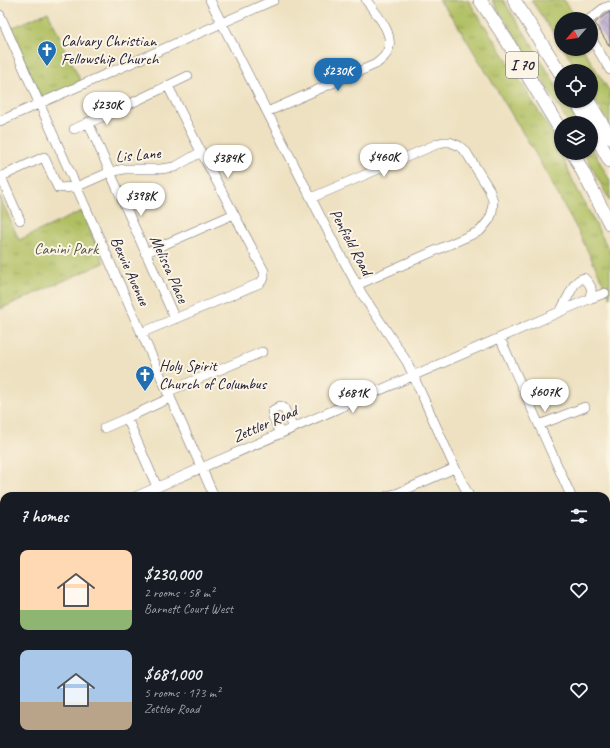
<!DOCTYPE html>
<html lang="en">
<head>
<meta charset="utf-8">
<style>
	:root { --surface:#171b24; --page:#242831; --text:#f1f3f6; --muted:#9ea1a6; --accent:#1f6fb2 }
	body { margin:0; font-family:Caveat,sans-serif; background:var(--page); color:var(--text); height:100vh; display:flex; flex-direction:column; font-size:15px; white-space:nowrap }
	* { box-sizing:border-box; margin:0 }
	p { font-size:13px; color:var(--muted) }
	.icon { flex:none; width:22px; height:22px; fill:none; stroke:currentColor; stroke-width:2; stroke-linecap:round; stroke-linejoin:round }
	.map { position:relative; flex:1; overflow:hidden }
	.drawer { position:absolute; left:0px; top:492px; width:610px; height:256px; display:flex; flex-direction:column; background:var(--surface); border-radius:12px 12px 0 0; box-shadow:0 1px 3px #0004 }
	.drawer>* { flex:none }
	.needle { width:26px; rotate:242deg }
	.buttons { position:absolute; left:554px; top:12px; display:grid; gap:8px }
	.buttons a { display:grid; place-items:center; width:44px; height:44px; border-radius:50%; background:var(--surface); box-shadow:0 1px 3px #0004; font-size:20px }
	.price { position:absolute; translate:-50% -34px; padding:0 9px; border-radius:14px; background:#fff; color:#222; font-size:13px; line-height:26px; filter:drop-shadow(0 1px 2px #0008) }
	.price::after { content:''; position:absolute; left:50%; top:24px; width:12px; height:9px; margin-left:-6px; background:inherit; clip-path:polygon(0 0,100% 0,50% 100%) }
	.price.active { background:var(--accent); color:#fff }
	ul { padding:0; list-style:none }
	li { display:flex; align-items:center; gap:12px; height:100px; padding:0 20px }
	li span { display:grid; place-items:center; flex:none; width:112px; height:80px; border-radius:8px; color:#555 }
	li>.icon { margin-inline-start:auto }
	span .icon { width:48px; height:48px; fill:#fffc; stroke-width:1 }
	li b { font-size:17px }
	h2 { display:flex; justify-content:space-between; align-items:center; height:48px; padding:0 20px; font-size:17px }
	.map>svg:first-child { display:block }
	.grass { fill:url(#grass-tufts); stroke:#69704e }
	.building { fill:url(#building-cross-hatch) }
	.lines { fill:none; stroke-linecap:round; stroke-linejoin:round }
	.minor-casing { stroke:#69656a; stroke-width:10 }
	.major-casing { stroke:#69656a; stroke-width:12 }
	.highway-casing { stroke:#69656a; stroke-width:14 }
	.minor { stroke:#fff; stroke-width:9 }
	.major { stroke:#fff; stroke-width:11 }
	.highway { stroke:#fff; stroke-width:13 }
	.labels { text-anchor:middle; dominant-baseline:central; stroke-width:4; stroke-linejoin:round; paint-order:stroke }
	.shield { fill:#fcf5e5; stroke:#63616e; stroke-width:1 }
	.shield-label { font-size:15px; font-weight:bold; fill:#22223b }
	.poi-label { font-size:16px; fill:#22223b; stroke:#fcf5e5; text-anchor:start }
	.street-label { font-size:16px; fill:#22223b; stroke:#fcf5e5 }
	.park-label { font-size:16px; fill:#545949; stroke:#fcf5e5 }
</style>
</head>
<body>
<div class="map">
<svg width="610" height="748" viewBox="0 0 610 748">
	<defs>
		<pattern id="grass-tufts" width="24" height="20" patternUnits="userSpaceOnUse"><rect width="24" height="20" fill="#b0bf62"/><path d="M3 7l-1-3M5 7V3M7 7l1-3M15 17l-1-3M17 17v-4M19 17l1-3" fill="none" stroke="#8f9b52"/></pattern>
		<pattern id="building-cross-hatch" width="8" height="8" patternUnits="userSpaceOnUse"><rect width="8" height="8" fill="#ad9ccb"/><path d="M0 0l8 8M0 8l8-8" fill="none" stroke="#8c7fa6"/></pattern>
	</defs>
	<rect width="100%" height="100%" fill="#fcf5e5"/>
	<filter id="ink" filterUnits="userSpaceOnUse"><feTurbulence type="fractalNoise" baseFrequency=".025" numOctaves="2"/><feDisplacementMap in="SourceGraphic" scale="8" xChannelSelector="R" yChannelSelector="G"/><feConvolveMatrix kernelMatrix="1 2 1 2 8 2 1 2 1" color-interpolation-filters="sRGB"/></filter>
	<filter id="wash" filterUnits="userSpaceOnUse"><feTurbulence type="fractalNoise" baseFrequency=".012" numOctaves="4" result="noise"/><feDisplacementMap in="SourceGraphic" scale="16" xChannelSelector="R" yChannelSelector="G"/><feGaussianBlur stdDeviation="0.9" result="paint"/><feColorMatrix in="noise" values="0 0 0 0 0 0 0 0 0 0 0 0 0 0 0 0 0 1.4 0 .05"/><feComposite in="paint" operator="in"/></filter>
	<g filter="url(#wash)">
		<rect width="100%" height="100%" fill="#eee1c1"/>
		<path class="grass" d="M439 0H468L515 72 552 134 573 181 610 252V297L578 231 535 153 457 24Z
			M492 0H503L524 32 559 90 561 92V101H566L578 123H568L533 64Z
			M531 0H564L577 19H561V45Z
			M48 12 81 82 46 97H41L9 29Z
			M564 49H583L610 92V125L591 93V71H578Z
			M591 146 610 181V201L584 153H591Z
			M0 197 19 240 82 211 104 263 0 309Z
			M610 632V655L606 657V634Z
			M606 699 610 710V733L606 730Z
			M606 742 610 744V748H479L490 744H606Z"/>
		<g id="blocks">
			<path class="building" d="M610 12V47L595 23 605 15Z"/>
		</g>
	</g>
	<g filter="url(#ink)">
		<use href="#blocks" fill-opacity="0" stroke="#69656a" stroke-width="1"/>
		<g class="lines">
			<defs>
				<path id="minor" d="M210 0 334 243 362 294 407 362 455 468 469 496
					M0 15 214 496
					M590 19 604 8 610 6
					M591 38 610 70
					M267 112 376 64C378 62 381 60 383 58 401 39 377 15 366 0
					M0 121 274 0
					M88 122 110 172 175 319
					M74 129 113 112 188 76
					M0 177 44 157 58 188 76 187 110 172 124 169H160L175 167 201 152
					M1 177 20 220
					M311 198 437 144 443 142H450L459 146 466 152 489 189 493 201 492 213 489 220 480 231 357 285
					M145 253 234 214
					M589 299 605 293
					M141 333 260 283 264 278V271L234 214 201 152 168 86
					M500 338 571 496
					M167 392 262 352
					M539 425 585 407
					M104 428 127 418
					M280 434 272 414V411L280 406 284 408 293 428
					M157 487 127 418 170 398
					M137 496 589 299C593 289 592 286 584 278L579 280 574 285 560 312
					M387 496 398 493 455 468
					M0 523 4 532
					M0 556 4 554
					M148 744 150 748
					M41 748 50 744
					M284 748 294 744"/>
				<path id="major" d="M435 748 444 744
					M460 748 469 744"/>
				<path id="highway" d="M480 0 507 41 561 131
					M514 0 561 74
					M576 101 589 123
					M588 101 610 137
					M591 127 610 161
					M573 153 610 224
					M606 664 610 662
					M606 682 610 695
					M606 735 610 738"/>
			</defs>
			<use href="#minor" class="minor-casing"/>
			<use href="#major" class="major-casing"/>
			<use href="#highway" class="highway-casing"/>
			<use href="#minor" class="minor"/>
			<use href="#major" class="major"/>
			<use href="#highway" class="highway"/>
		</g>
	</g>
	<defs>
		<symbol id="church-pin" viewBox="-11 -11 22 30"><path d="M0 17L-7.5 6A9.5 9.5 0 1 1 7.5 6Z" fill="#1f6fb2" stroke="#fcf5e5"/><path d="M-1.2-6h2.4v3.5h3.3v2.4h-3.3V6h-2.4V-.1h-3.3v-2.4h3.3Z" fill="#fff"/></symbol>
	</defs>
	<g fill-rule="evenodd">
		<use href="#church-pin" x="36" y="39" width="22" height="30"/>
		<use href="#church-pin" x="134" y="364" width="22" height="30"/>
	</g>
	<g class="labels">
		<rect class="shield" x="506" y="52" width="32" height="26" rx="3"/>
		<g class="shield-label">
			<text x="522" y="65">I 70</text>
		</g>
		<g class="poi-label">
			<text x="61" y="41">Calvary Christian<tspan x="61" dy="18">Fellowship Church</tspan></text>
			<text x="159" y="366">Holy Spirit<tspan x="159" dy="18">Church of Columbus</tspan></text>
		</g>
		<g class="street-label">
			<text transform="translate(138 155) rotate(-5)">Lis Lane</text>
			<text transform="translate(351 242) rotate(62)">Penfield Road</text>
			<text transform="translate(169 269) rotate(66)">Melissa Place</text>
			<text transform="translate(130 271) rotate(66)">Bexvie Avenue</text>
			<text transform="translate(265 424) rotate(-24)">Zettler Road</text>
		</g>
		<g class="park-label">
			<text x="66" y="249">Canini Park</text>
		</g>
	</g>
</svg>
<div class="buttons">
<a><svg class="needle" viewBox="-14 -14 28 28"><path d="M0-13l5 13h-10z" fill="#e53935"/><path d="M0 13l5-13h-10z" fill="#9ea1a6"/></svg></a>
<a><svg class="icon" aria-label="locate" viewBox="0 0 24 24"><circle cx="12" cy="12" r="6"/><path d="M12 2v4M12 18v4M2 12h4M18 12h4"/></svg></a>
<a><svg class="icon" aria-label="layers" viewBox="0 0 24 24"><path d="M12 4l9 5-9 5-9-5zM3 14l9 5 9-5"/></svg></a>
</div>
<b class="price active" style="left:338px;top:92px">$230K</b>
<b class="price" style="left:107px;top:126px">$230K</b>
<b class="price" style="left:384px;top:178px">$460K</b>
<b class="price" style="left:228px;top:179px">$384K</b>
<b class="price" style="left:141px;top:217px">$398K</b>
<b class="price" style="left:545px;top:413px">$607K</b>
<b class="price" style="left:353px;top:414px">$681K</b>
<section class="drawer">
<h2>7 homes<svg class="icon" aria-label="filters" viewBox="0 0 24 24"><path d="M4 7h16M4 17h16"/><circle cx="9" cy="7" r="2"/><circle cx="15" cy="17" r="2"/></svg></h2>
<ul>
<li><span style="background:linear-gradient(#ffd9b3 75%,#8fb573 0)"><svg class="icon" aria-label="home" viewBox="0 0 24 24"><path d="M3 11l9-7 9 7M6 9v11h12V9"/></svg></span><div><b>$230,000</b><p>2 rooms · 58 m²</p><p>Barnett Court West</p></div><svg class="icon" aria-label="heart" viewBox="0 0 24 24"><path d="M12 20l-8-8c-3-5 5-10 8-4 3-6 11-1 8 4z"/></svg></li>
<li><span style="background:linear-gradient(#a9c7e8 65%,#b9a48a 0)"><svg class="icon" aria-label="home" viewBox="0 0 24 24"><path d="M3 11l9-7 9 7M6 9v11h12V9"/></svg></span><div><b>$681,000</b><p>5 rooms · 173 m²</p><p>Zettler Road</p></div><svg class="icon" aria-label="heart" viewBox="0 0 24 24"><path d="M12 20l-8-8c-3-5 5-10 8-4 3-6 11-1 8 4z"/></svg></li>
</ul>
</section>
</div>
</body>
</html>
